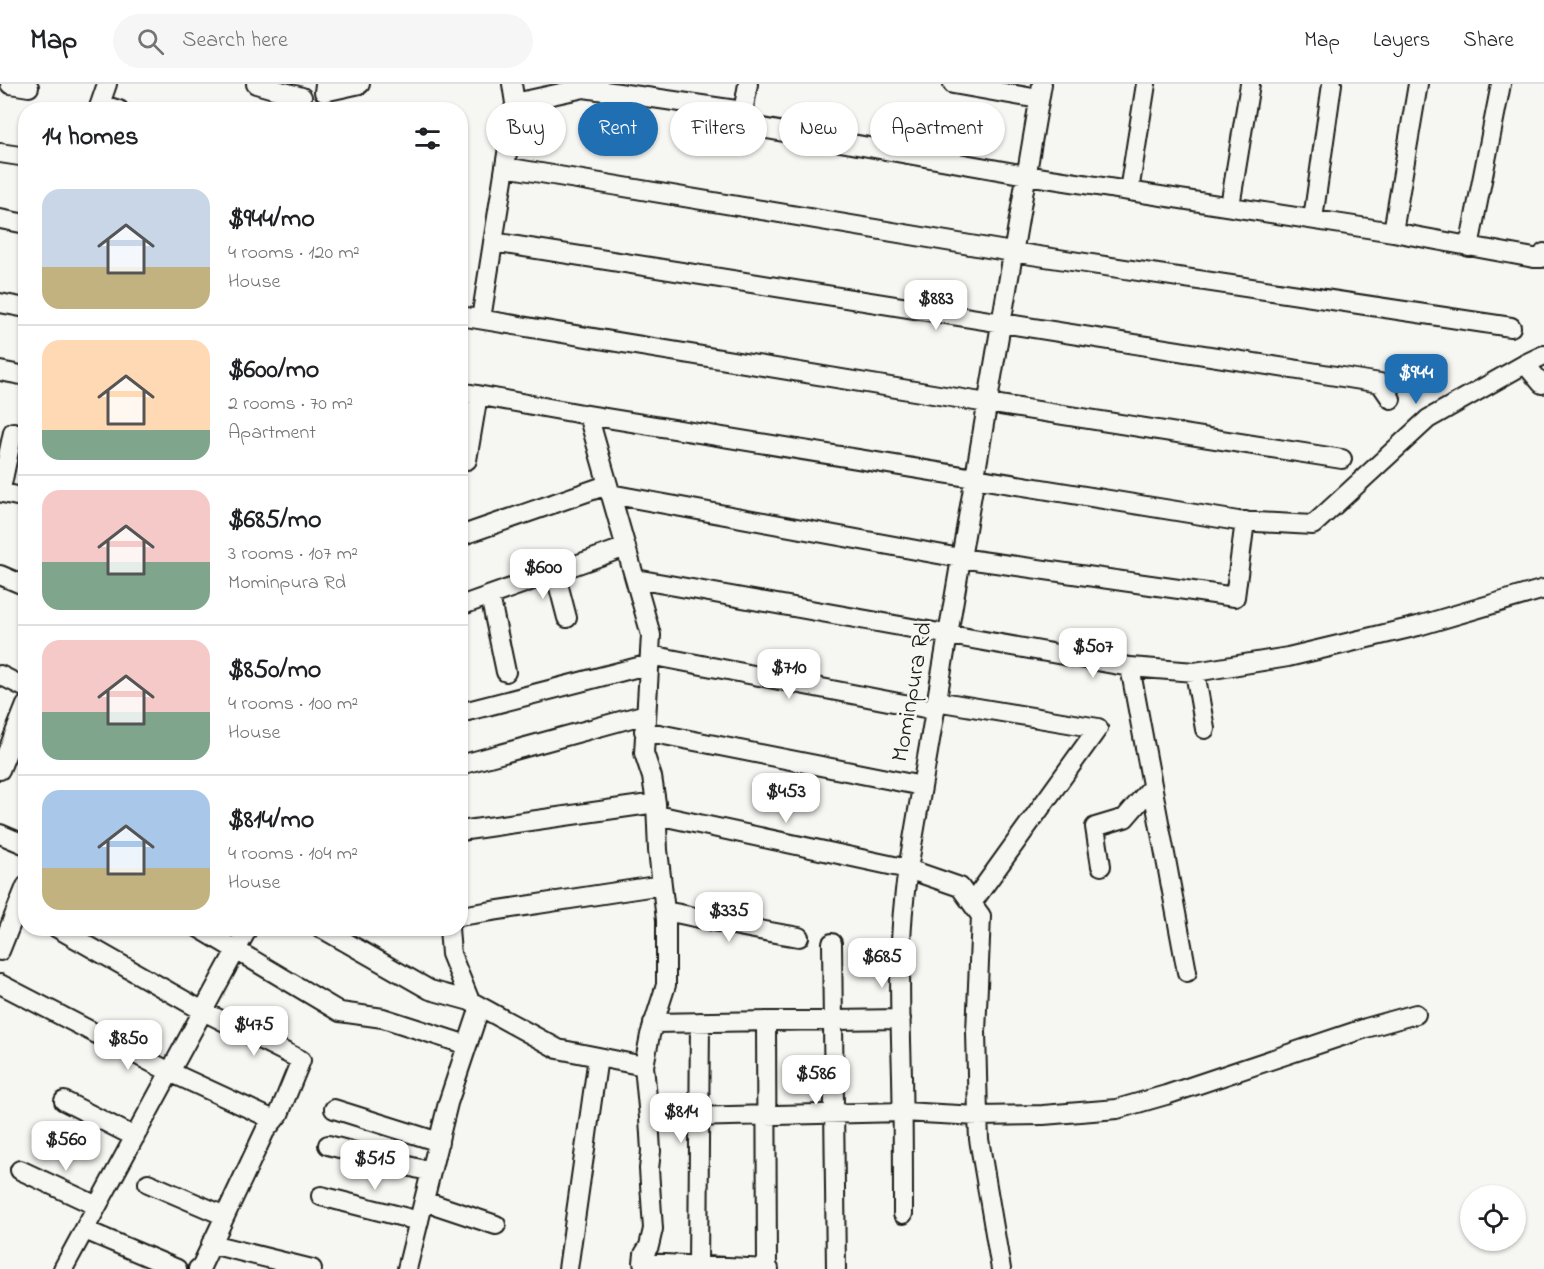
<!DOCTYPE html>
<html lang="en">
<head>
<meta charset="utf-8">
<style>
	:root { --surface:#fff; --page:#f6f6f6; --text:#202124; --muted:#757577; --line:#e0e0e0; --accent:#1f6fb2 }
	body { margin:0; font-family:"Indie Flower",sans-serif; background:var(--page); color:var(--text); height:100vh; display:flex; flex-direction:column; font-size:22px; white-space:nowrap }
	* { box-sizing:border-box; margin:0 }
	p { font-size:20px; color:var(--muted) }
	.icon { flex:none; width:33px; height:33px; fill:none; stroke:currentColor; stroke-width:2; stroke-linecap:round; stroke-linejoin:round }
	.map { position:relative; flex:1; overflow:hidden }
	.panel { position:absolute; left:18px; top:18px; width:450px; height:834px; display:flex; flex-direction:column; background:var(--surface); border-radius:24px; box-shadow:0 2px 4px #0004 }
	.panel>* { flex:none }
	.banner { position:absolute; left:486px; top:18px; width:570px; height:54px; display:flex; gap:12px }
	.controls { position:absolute; left:1460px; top:1101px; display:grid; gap:12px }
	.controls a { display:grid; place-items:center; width:66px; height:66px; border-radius:50%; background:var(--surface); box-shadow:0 2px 4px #0004; font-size:30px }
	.price { position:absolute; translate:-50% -51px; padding:0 14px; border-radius:12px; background:#fff; color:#222; font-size:20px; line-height:39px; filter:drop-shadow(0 2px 3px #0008) }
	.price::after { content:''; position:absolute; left:50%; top:36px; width:18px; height:14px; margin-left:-9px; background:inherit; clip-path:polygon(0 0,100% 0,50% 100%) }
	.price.selected { background:var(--accent); color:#fff }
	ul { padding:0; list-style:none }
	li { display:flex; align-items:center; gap:18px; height:150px; padding:0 24px }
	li+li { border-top:2px solid var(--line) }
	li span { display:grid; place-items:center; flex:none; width:168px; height:120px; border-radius:18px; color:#555 }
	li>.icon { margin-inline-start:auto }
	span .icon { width:72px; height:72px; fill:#fffc; stroke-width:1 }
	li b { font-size:26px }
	h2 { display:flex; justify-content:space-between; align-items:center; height:72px; padding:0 24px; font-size:26px }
	.tag { padding:0 21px; border-radius:27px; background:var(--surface); box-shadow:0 2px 4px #0004; font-size:21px; line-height:54px }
	.tag.selected { background:var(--accent); color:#fff }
	header { display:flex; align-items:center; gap:36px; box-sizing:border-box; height:84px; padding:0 30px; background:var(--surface); border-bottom:2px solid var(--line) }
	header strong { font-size:28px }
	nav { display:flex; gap:33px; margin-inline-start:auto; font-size:21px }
	.search { width:420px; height:54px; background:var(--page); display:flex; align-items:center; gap:15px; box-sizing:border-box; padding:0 21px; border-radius:33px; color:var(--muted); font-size:22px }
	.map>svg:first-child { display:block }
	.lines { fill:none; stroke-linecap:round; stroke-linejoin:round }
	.minor-casing { stroke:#1c1c1c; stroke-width:22 }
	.minor { stroke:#f6f6f2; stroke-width:18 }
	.labels { text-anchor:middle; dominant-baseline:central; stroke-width:5; stroke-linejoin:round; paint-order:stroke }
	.street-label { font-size:24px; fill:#1c1c1c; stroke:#f6f6f2 }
</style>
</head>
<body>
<header>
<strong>Map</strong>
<div class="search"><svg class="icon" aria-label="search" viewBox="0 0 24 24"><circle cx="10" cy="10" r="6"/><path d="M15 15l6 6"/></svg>Search here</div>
<nav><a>Map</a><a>Layers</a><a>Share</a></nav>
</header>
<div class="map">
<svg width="1544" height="1185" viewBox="0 0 1544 1185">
	<rect width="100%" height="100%" fill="#f6f6f2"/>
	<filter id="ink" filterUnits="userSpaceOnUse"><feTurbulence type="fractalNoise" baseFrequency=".0167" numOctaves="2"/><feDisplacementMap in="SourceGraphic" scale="12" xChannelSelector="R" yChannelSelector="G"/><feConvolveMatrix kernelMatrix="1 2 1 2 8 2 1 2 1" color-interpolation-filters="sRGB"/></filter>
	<g filter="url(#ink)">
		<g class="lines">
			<defs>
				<path id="minor" d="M10 0 29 3
					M256 0 302 13
					M325 0 324 8 360 0
					M748 0 742 34V38L745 41 1026 91 1393 148 1534 174H1542L1544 169
					M953 0 1039 15
					M515 19 584 4 743 27
					M100 20 119 26
					M98 26 107 0
					M0 69 26 73
					M505 83 1012 168 1511 243
					M1129 107 1146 0
					M1230 122 1250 0
					M0 135 26 140
					M1313 135 1332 0
					M1393 148 1418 0
					M493 158 1380 299 1391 315
					M1469 163 1501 0
					M0 219 26 224
					M460 232 987 319 1342 375
					M481 235 515 19 512 0
					M1525 280 1544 271
					M0 287 26 292
					M460 308 588 331 1238 437 1313 441 1428 335 1525 280 1542 300 1544 299
					M588 331 651 551 644 669 652 693 656 719 658 766 666 836V901L650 951 644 982
					M26 351 13 348 1 405 3 409 26 414
					M467 376 478 311
					M610 410 960 474 1235 513 1245 437
					M460 452 607 401
					M555 488 567 534
					M0 491 26 502
					M636 495 1130 583 1195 588 1288 573 1418 542 1544 505
					M490 512 506 588
					M460 522 626 463
					M650 571 935 626
					M1130 583 1187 888
					M1195 588 1205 645
					M0 591 26 604
					M936 617 1098 644 972 819
					M460 629 650 580
					M644 647 922 702
					M460 681 646 630
					M0 686 26 621
					M657 731 908 785C897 855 900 921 902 992 903 1038 903 1084 903 1130
					M460 747 656 719
					M0 750 26 761
					M1101 782 1095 743 1125 734 1151 704
					M665 827C710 836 754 846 799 853
					M460 832 662 801
					M57 844 203 927 301 976 279 1030 265 1047 201 1183 198 1185
					M199 844 340 928 383 934 467 961
					M321 844 430 906 470 917
					M449 844 451 870 470 917 558 965 644 982 649 1034 903 1028 978 1032 1043 1031 1117 1025 1166 1011 1366 944 1416 930
					M832 859 836 1185
					M0 867 26 802
					M0 900 170 988 274 1036
					M766 937 767 1185
					M653 939 901 935
					M64 1017 135 1053
					M334 1025 439 1058
					M649 1034 651 1067 649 1085 653 1145 649 1162 644 1170 643 1179 769 1185
					M328 1061 431 1088
					M20 1086 97 1122
					M148 1099 225 1132
					M321 1112 419 1137
					M424 1117 496 1141
					M85 1146 177 1185
					M211 1160 312 1185
					M698 1182 700 938
					M63 1185 248 844
					M407 1185 448 1019 480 923
					M568 1185 598 973
					M1001 1185 979 1055 978 1032 976 948 981 832 960 803 908 785 1042 0"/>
			</defs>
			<use href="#minor" class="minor-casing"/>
			<use href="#minor" class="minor"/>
		</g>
	</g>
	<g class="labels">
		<g class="street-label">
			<text transform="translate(913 608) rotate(-80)">Mominpura Rd</text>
		</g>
	</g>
</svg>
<div class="controls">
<a><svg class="icon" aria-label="locate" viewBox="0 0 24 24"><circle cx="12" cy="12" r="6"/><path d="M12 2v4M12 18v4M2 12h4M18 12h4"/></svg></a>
</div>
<b class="price" style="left:936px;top:247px">$883</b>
<b class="price selected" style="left:1416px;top:321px">$944</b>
<b class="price" style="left:543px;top:516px">$600</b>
<b class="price" style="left:1093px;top:595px">$507</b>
<b class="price" style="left:789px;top:616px">$710</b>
<b class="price" style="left:786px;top:740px">$453</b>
<b class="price" style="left:729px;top:859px">$335</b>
<b class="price" style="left:882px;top:905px">$685</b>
<b class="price" style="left:254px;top:973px">$475</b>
<b class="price" style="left:128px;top:987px">$850</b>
<b class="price" style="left:816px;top:1022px">$586</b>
<b class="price" style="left:681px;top:1060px">$814</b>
<b class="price" style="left:66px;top:1088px">$560</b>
<b class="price" style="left:375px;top:1107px">$515</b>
<div class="banner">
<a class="tag">Buy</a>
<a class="tag selected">Rent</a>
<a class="tag">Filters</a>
<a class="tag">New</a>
<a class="tag">Apartment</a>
</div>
<section class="panel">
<h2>14 homes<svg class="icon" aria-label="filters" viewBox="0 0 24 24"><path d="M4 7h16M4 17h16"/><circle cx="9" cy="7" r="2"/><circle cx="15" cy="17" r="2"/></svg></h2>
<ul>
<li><span style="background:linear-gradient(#c9d6e8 65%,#c2b280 0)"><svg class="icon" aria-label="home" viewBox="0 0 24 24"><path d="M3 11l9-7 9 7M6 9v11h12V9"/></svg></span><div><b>$944/mo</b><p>4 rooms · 120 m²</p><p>House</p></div></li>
<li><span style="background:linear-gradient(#ffd9b3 75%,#7fa58c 0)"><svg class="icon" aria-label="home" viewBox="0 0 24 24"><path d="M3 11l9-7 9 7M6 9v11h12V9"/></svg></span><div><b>$600/mo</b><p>2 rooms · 70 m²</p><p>Apartment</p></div></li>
<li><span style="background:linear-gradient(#f6c9c9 60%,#7fa58c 0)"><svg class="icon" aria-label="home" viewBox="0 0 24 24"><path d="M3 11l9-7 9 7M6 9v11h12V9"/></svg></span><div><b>$685/mo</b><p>3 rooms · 107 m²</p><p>Mominpura Rd</p></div></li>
<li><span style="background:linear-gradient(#f6c9c9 60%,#7fa58c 0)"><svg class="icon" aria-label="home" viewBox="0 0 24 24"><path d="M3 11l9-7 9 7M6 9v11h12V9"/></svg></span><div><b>$850/mo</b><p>4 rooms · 100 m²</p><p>House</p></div></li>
<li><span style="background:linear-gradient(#a9c7e8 65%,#c2b280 0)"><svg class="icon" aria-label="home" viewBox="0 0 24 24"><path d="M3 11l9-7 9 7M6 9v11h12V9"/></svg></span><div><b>$814/mo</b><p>4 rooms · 104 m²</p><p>House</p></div></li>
</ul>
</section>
</div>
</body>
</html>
